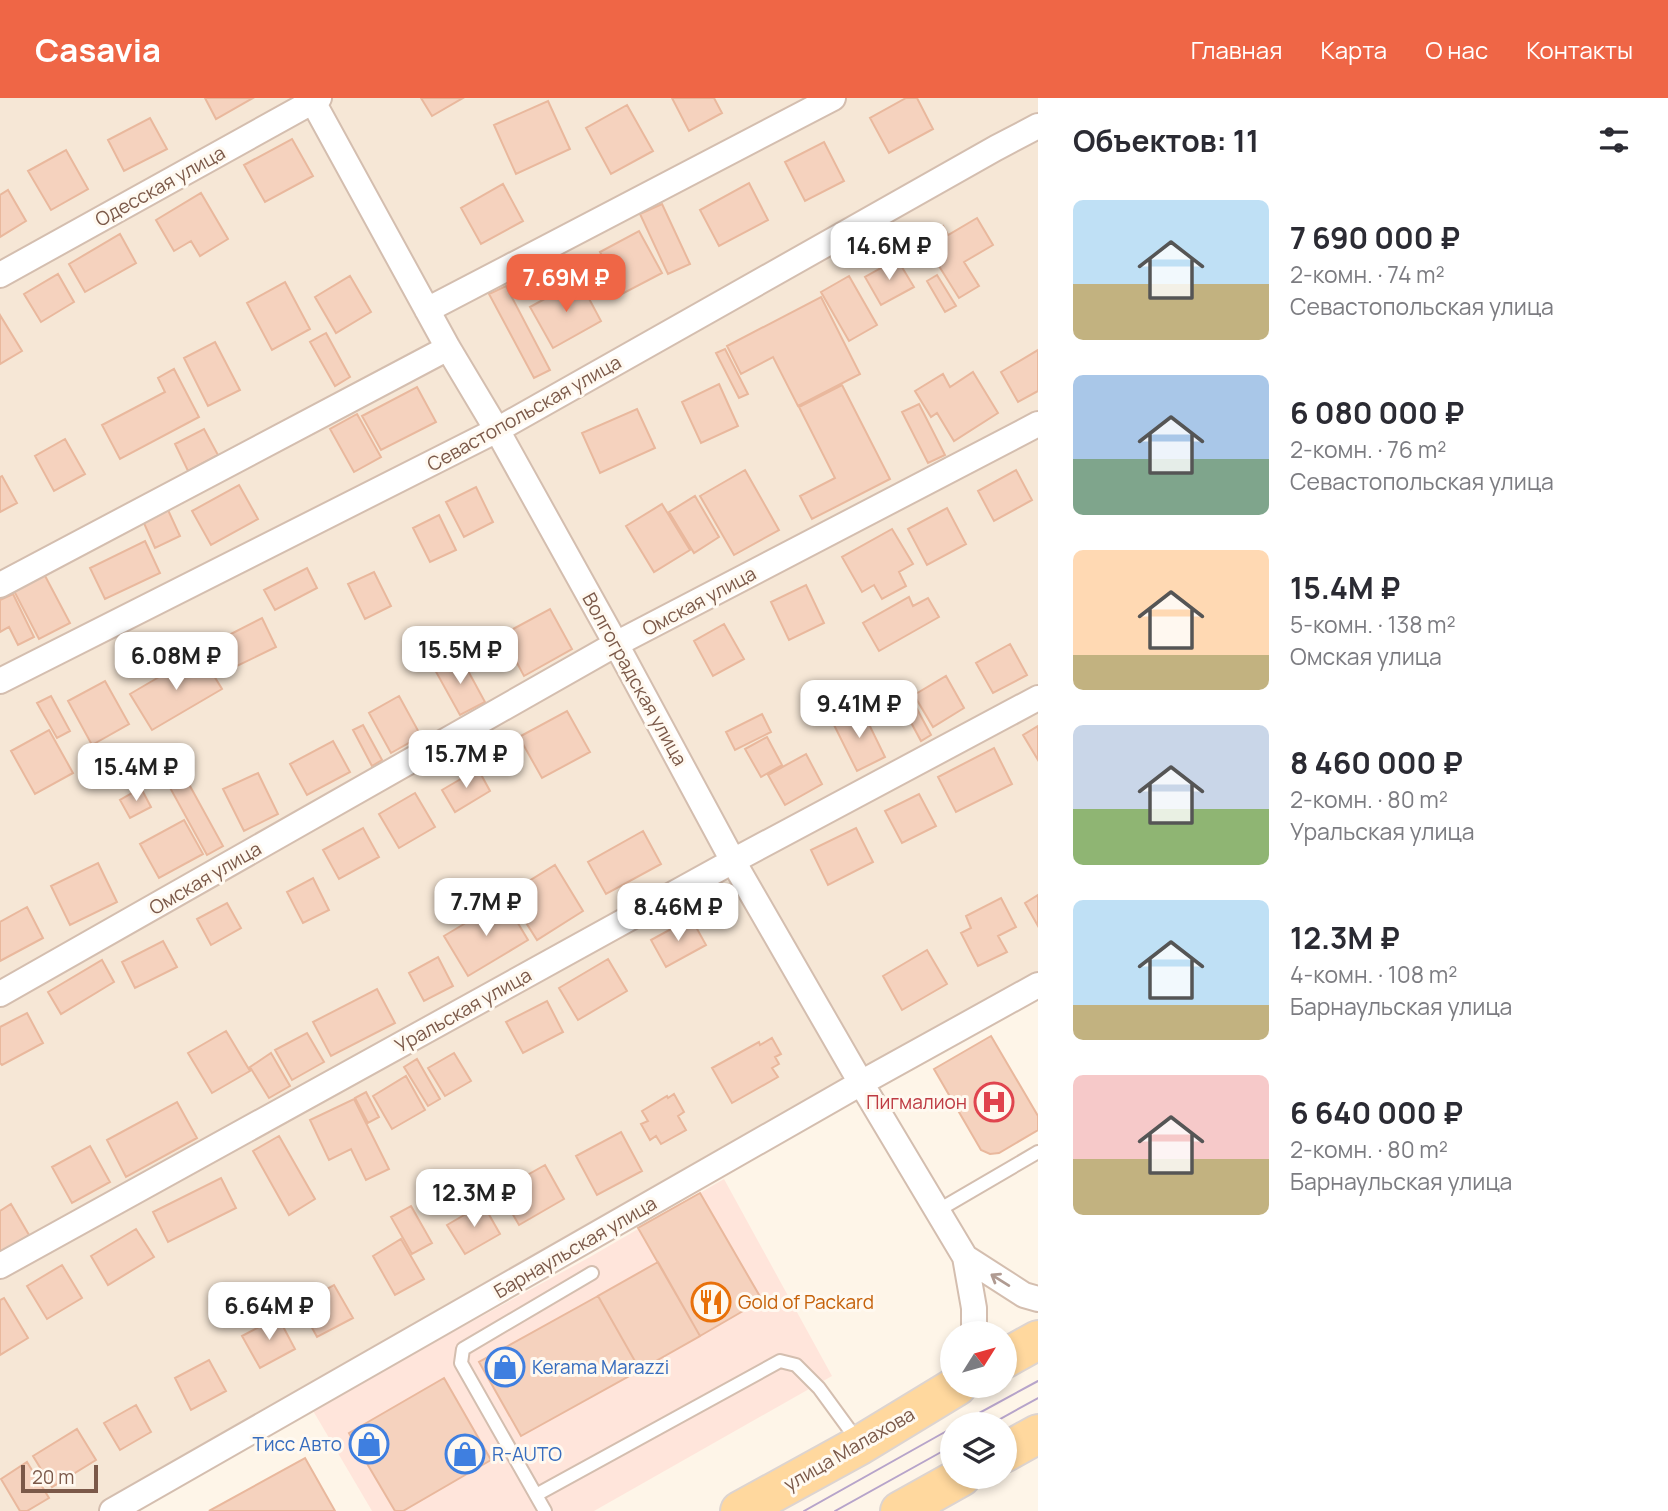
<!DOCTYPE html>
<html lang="ru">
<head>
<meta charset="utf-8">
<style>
	:root { --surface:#fff; --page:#f7f7f7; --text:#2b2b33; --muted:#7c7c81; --accent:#ef6646 }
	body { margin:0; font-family:Manrope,sans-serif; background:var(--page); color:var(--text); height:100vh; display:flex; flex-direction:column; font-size:26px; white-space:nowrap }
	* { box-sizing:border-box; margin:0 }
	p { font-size:23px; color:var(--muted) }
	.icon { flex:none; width:38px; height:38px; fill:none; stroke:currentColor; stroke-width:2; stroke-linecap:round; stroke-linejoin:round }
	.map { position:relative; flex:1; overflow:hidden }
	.side { display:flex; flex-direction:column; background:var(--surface); width:630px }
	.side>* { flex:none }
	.needle { width:46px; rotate:53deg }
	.buttons { position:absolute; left:940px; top:1223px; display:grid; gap:14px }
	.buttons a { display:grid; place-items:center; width:77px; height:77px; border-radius:50%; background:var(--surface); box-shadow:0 4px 10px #0003; font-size:35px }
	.scale { position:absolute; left:21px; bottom:18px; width:77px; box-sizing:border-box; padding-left:7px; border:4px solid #7b5949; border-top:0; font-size:19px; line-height:24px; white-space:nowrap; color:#7b5949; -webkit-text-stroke:5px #fff9f0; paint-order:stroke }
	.price { position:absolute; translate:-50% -60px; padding:0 16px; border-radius:14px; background:#fff; color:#222; font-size:23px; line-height:46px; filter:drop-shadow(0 2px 4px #0008) }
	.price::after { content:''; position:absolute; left:50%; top:42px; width:21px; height:16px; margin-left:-10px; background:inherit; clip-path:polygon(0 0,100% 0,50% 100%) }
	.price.on { background:var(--accent); color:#fff }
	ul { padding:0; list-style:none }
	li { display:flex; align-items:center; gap:21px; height:175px; padding:0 35px }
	li span { display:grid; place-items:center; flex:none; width:196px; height:140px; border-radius:10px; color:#555 }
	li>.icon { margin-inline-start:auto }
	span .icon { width:84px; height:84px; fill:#fffc; stroke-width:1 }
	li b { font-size:30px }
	h2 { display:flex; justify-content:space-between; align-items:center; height:84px; padding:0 35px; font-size:30px }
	header { display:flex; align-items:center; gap:42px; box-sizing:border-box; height:98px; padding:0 35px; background:var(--accent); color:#fff }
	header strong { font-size:33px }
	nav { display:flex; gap:38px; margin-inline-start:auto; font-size:24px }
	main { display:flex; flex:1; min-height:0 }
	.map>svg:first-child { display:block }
	.residential { fill:#f6e7d6 }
	.commercial { fill:#ffe5db }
	.building { fill:#f5d2be; stroke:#e9b89d; stroke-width:2 }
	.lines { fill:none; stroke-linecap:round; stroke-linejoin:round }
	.service-casing { stroke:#d4beaf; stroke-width:16 }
	.minor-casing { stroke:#d4beaf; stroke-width:28 }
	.primary-casing { stroke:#ddd4d0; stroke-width:42 }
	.service { stroke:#fff; stroke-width:12 }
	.minor { stroke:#fff; stroke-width:24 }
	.primary { stroke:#ffd89e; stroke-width:38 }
	.tram { stroke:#b7a4ca; stroke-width:2 }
	.oneway { stroke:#b09b92 }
	.labels { text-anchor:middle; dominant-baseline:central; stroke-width:6; stroke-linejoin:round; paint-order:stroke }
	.street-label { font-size:19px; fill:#7b5949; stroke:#fff9f0 }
	.health-label { font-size:19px; fill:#be3a42; stroke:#fff9f0; text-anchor:end }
	.food-label { font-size:19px; fill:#c56008; stroke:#fff9f0; text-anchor:start }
	.shop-label { font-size:19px; fill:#366cbe; stroke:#fff9f0; text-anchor:start }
</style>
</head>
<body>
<header>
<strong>Casavia</strong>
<nav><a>Главная</a><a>Карта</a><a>О нас</a><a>Контакты</a></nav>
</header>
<main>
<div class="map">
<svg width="1038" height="1413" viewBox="0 0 1038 1413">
	<rect width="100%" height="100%" fill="#fef5e8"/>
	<path class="residential" d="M0 0H1038V879L105 1413H0Z"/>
	<path class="commercial" d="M724 1081 832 1278 594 1413H372L312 1311 590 1159Z"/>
	<path class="building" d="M205 0H253L216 21Z
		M421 0H463L432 18Z
		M672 0H714L722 15 689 33Z
		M906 0H917L933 31 889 55 870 20Z
		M548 3 570 51 516 76 494 27Z
		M627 7 653 53 611 76 586 30Z
		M150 20 167 51 124 73 108 42Z
		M292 41 313 78 265 104 244 67Z
		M824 44 844 83 805 103 785 64Z
		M66 52 88 91 51 112 28 73Z
		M749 85 768 122 719 148 700 112Z
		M503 86 523 123 481 146 461 110Z
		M8 92 26 123 0 139V97Z
		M201 95 228 141 200 158 191 143 174 153 156 122Z
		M662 106 690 166 668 176 640 116Z
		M977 120 993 147 964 164 979 188 959 200 922 141 943 128 948 137Z
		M639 133 662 175 622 196 600 154Z
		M120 136 136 165 85 194 69 166Z
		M897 161 914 189 881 207 865 179Z
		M58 176 74 204 41 224 24 196Z
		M937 177 956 208 945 214 927 183Z
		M350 178 371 214 336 235 315 199Z
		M849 178 877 227 849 243 821 194Z
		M579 182 601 223 553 250 530 209Z
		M285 184 310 231 272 252 247 205Z
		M506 188 550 272 534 280 489 196Z
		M821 199 860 276 798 308 773 259 741 276 727 248Z
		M0 217 22 253 0 266Z
		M326 235 350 279 335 288 310 244Z
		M215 244 240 292 208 308 184 260Z
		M725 251 748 296 739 300 716 255Z
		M1038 252V293L1018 304 1001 274Z
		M174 271 199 319 120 361 102 327 165 294 158 280Z
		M973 274 998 315 954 343 937 315 931 319 915 293 943 276 950 289Z
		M719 286 738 328 701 345 682 304Z
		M842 287 890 381 812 421 800 398 835 380 799 309Z
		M417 289 436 324 381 352 362 318Z
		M919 306 945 357 928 365 902 314Z
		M637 311 655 350 600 375 582 335Z
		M357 316 381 359 354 374 330 331Z
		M204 331 218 357 188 373 175 346Z
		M65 341 85 376 54 393 35 358Z
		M745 372 779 432 734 457 700 398Z
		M1016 372 1032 402 994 423 978 393Z
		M2 378 17 405 0 414V379Z
		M239 387 258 421 211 447 192 413Z
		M476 389 493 424 464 439 446 404Z
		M695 398 719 439 694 455 669 414Z
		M662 406 690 452 654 474 626 428Z
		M947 410 966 446 927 467 908 431Z
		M168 412 180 438 155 450 143 423Z
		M439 417 456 452 430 464 413 430Z
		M892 431 913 466 899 474 906 488 882 501 874 487 862 494 842 459Z
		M145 443 160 475 105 501 90 470Z
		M307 470 317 490 275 512 264 492Z
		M43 474 70 525 39 541 12 489Z
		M374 474 391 508 365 521 348 486Z
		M806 487 824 525 789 542 771 504Z
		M13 496 34 539 18 547 9 529 0 534V502Z
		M909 499 913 508 928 500 939 519 879 553 863 525Z
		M550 511 572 551 524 578 502 537Z
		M262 520 276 549 237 568 223 540Z
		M724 526 744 561 713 578 694 543Z
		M1010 546 1027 577 993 595 976 565Z
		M200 555 222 591 152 632 130 596Z
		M460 558 485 604 460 617 435 572Z
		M946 578 964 610 933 629 914 597Z
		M105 583 129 626 92 647 68 603Z
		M51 598 70 633 57 640 37 605Z
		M399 598 421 638 391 655 369 615Z
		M917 611 931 637 921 643 907 617Z
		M862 612 885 659 857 673 833 625Z
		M567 613 590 654 542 680 519 639Z
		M762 616 771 634 735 652 726 634Z
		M363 627 382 662 372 668 353 632Z
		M1038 628V662L1023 637Z
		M49 632 73 675 35 696 11 653Z
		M767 639 782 667 761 679 745 651Z
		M333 643 350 674 307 697 290 666Z
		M994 650 1012 686 956 714 938 679Z
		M806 656 822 686 785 707 768 677Z
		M179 668 223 748 207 757 163 677Z
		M478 671 490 693 455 714 442 692Z
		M258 675 278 716 244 733 223 691Z
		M141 690 151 709 130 720 120 702Z
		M415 695 435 729 399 750 379 716Z
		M919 696 936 728 902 745 885 713Z
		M184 722 203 756 159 780 140 746Z
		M363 730 379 759 339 781 323 752Z
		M856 730 873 764 828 787 811 752Z
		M643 733 661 766 606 796 588 764Z
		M98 765 117 804 70 827 51 788Z
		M555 767 583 813 537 842 508 796Z
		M313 780 329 812 303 825 287 794Z
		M1038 797V828L1025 805Z
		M1001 800 1016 829 998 838 1007 854 978 868 961 835 971 830 966 818Z
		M504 802 528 842 468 878 444 838Z
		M227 805 241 830 211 847 197 821Z
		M27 809 43 840 0 863V824Z
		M691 820 706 847 666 869 651 842Z
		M163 843 177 869 135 890 122 864Z
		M927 852 947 886 902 912 883 878Z
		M438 859 453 888 424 903 409 875Z
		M608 861 627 893 578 922 559 890Z
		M102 862 114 884 61 916 48 894Z
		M377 891 395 925 331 958 313 924Z
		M547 903 563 934 523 955 506 924Z
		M27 915 43 945 2 967 0 965V929Z
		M226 933 250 973 212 995 188 955Z
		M307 935 324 964 292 982 275 952Z
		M991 938 1038 1018V1032L999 1055 990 1056 981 1052 934 971Z
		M772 940 781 956 775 959 779 966 772 970 778 979 732 1005 712 970 759 944 760 947Z
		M271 955 290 988 269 1000 250 969Z
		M454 955 471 983 445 998 428 970Z
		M417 961 440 1001 428 1008 404 969Z
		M406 978 425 1012 392 1031 373 998Z
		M366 994 379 1019 368 1025 355 1000Z
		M674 996 684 1014 678 1018 686 1032 661 1046 656 1038 650 1042 641 1026 648 1023 642 1013 667 998 668 1000Z
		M354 1001 389 1071 366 1082 351 1051 329 1062 310 1022Z
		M177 1004 197 1040 126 1079 107 1042Z
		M621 1034 642 1073 597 1097 576 1058Z
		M279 1038 315 1101 289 1117 253 1053Z
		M90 1048 110 1084 72 1105 52 1069Z
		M545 1067 564 1101 519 1127 499 1093Z
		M221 1080 236 1110 168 1144 153 1114Z
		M700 1095 762 1202 700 1238 638 1130Z
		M11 1106 29 1137 0 1155V1113Z
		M483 1106 500 1136 465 1156 447 1127Z
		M411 1108 432 1145 412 1156 391 1119Z
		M136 1131 154 1159 108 1187 91 1158Z
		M401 1141 424 1181 395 1197 373 1158Z
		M658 1164 700 1238 640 1272 598 1198Z
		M62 1167 82 1200 47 1221 27 1188Z
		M334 1187 353 1220 317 1239 299 1206Z
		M598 1198 640 1272 521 1338 479 1264Z
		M4 1200 28 1240 0 1257V1202Z
		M278 1219 295 1251 260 1270 242 1238Z
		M209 1262 226 1293 191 1312 175 1280Z
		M444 1280 491 1362 403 1413H395L349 1335Z
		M136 1307 151 1334 120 1352 104 1325Z
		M77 1331 96 1362 52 1389 33 1358Z
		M305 1360 335 1413H209Z
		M27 1364 49 1400 27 1413H20L1 1381Z"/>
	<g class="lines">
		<defs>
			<path id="service" d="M937 1113 1038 1054
				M536 1397 780 1263 796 1267 819 1290 857 1342
				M545 1413 461 1265 463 1251 592 1175"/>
			<path id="minor" d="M311 0 448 250 497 332 616 546 733 763 861 985 965 1159 974 1210V1236
				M0 177 319 0
				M427 212 833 0
				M0 487 448 250
				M0 583 497 332 996 50 1038 28
				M0 896 616 546 1038 326
				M965 1159 1024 1197 1038 1201
				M0 1168 733 763 1038 600
				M112 1413 861 985 1038 887"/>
			<path id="primary" d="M1004 1261 1038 1242
				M1004 1355 1038 1336
				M740 1413 860 1347 957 1288
				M900 1413 961 1379"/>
		</defs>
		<use href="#service" class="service-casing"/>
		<use href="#minor" class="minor-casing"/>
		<use href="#primary" class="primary-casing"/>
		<use href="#service" class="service"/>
		<use href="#minor" class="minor"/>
		<use href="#primary" class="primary"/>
		<path class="tram" d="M959 1326 1038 1283
			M991 1326 1038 1300
			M804 1413 952 1330
			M835 1413 952 1348"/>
	</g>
	<defs><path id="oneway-shaft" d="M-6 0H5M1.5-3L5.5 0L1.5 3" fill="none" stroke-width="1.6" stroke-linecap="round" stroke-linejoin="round" transform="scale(1.75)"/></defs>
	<use class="oneway" href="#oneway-shaft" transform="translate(1000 1182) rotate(-148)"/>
	<defs>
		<symbol id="hospital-ring" viewBox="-11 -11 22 22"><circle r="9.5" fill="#fff9f0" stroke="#e0444e" stroke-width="1.5"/><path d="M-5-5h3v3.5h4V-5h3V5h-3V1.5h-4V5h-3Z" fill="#e0444e"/></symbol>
		<symbol id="restaurant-ring" viewBox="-11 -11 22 22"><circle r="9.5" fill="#fff9f0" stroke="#e8710a" stroke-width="1.5"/><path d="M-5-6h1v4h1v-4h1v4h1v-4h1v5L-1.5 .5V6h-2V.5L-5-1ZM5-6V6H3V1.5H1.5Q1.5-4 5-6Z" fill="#e8710a"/></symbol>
		<symbol id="shop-ring" viewBox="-11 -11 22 22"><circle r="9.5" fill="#fff9f0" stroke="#3f7fe0" stroke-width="1.5"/><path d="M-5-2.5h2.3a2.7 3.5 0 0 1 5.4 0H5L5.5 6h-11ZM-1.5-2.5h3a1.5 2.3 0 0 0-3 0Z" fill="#3f7fe0"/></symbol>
	</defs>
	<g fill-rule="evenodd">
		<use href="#hospital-ring" x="972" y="982" width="44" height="44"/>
		<use href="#restaurant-ring" x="689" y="1182" width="44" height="44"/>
		<use href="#shop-ring" x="483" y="1247" width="44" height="44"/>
		<use href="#shop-ring" x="347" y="1324" width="44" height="44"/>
		<use href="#shop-ring" x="443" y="1334" width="44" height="44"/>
	</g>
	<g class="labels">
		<g class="street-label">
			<text transform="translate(160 88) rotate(-29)">Одесская улица</text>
			<text transform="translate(524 315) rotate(-29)">Севастопольская улица</text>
			<text transform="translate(699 503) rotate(-28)">Омская улица</text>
			<text transform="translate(635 581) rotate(61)">Волгоградская улица</text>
			<text transform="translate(205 780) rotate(-30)">Омская улица</text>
			<text transform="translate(463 912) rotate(-29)">Уральская улица</text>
			<text transform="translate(575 1149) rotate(-30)">Барнаульская улица</text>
			<text transform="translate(849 1351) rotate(-30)">улица Малахова</text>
		</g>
		<g class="health-label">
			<text x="967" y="1004">Пигмалион</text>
		</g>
		<g class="food-label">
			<text x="738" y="1204">Gold of Packard</text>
		</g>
		<g class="shop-label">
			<text x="532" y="1269">Kerama Marazzi</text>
			<text x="342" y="1346" text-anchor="end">Тисс Авто</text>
			<text x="492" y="1356">R-AUTO</text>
		</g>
	</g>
</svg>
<div class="buttons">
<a><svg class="needle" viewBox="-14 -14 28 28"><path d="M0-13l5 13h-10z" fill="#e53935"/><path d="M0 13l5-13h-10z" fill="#7c7c81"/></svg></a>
<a><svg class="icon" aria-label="layers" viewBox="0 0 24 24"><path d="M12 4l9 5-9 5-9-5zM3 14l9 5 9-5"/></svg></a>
</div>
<div class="scale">20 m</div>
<b class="price" style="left:889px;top:184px">14.6M ₽</b>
<b class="price on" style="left:566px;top:216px">7.69M ₽</b>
<b class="price" style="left:460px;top:588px">15.5M ₽</b>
<b class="price" style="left:176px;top:594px">6.08M ₽</b>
<b class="price" style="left:859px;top:642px">9.41M ₽</b>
<b class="price" style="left:466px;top:692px">15.7M ₽</b>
<b class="price" style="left:136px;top:705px">15.4M ₽</b>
<b class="price" style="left:486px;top:840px">7.7M ₽</b>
<b class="price" style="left:678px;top:845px">8.46M ₽</b>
<b class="price" style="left:474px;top:1131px">12.3M ₽</b>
<b class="price" style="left:269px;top:1244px">6.64M ₽</b>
</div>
<section class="side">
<h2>Объектов: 11<svg class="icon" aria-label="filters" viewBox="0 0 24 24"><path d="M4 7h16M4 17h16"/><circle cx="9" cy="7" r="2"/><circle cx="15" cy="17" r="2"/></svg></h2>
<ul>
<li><span style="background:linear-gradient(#bfe0f5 60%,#c2b280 0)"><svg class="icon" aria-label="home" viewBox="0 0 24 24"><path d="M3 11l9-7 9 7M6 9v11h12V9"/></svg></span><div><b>7 690 000 ₽</b><p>2-комн. · 74 m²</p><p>Севастопольская улица</p></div></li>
<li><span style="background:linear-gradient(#a9c7e8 60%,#7fa58c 0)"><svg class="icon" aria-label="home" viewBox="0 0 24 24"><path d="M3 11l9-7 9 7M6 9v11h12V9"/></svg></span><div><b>6 080 000 ₽</b><p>2-комн. · 76 m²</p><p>Севастопольская улица</p></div></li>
<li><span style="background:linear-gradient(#ffd9b3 75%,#c2b280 0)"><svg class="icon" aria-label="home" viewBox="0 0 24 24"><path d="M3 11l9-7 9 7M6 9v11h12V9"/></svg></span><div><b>15.4M ₽</b><p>5-комн. · 138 m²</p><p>Омская улица</p></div></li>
<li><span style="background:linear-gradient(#c9d6e8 60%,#8fb573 0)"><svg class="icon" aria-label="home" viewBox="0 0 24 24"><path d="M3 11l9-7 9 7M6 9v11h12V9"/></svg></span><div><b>8 460 000 ₽</b><p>2-комн. · 80 m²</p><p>Уральская улица</p></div></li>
<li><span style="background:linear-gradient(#bfe0f5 75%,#c2b280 0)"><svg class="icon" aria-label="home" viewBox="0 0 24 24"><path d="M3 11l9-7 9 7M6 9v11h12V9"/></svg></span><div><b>12.3M ₽</b><p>4-комн. · 108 m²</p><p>Барнаульская улица</p></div></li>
<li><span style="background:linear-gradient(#f6c9c9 60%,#c2b280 0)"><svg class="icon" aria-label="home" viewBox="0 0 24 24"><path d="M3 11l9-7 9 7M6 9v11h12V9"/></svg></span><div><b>6 640 000 ₽</b><p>2-комн. · 80 m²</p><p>Барнаульская улица</p></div></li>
</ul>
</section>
</main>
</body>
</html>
